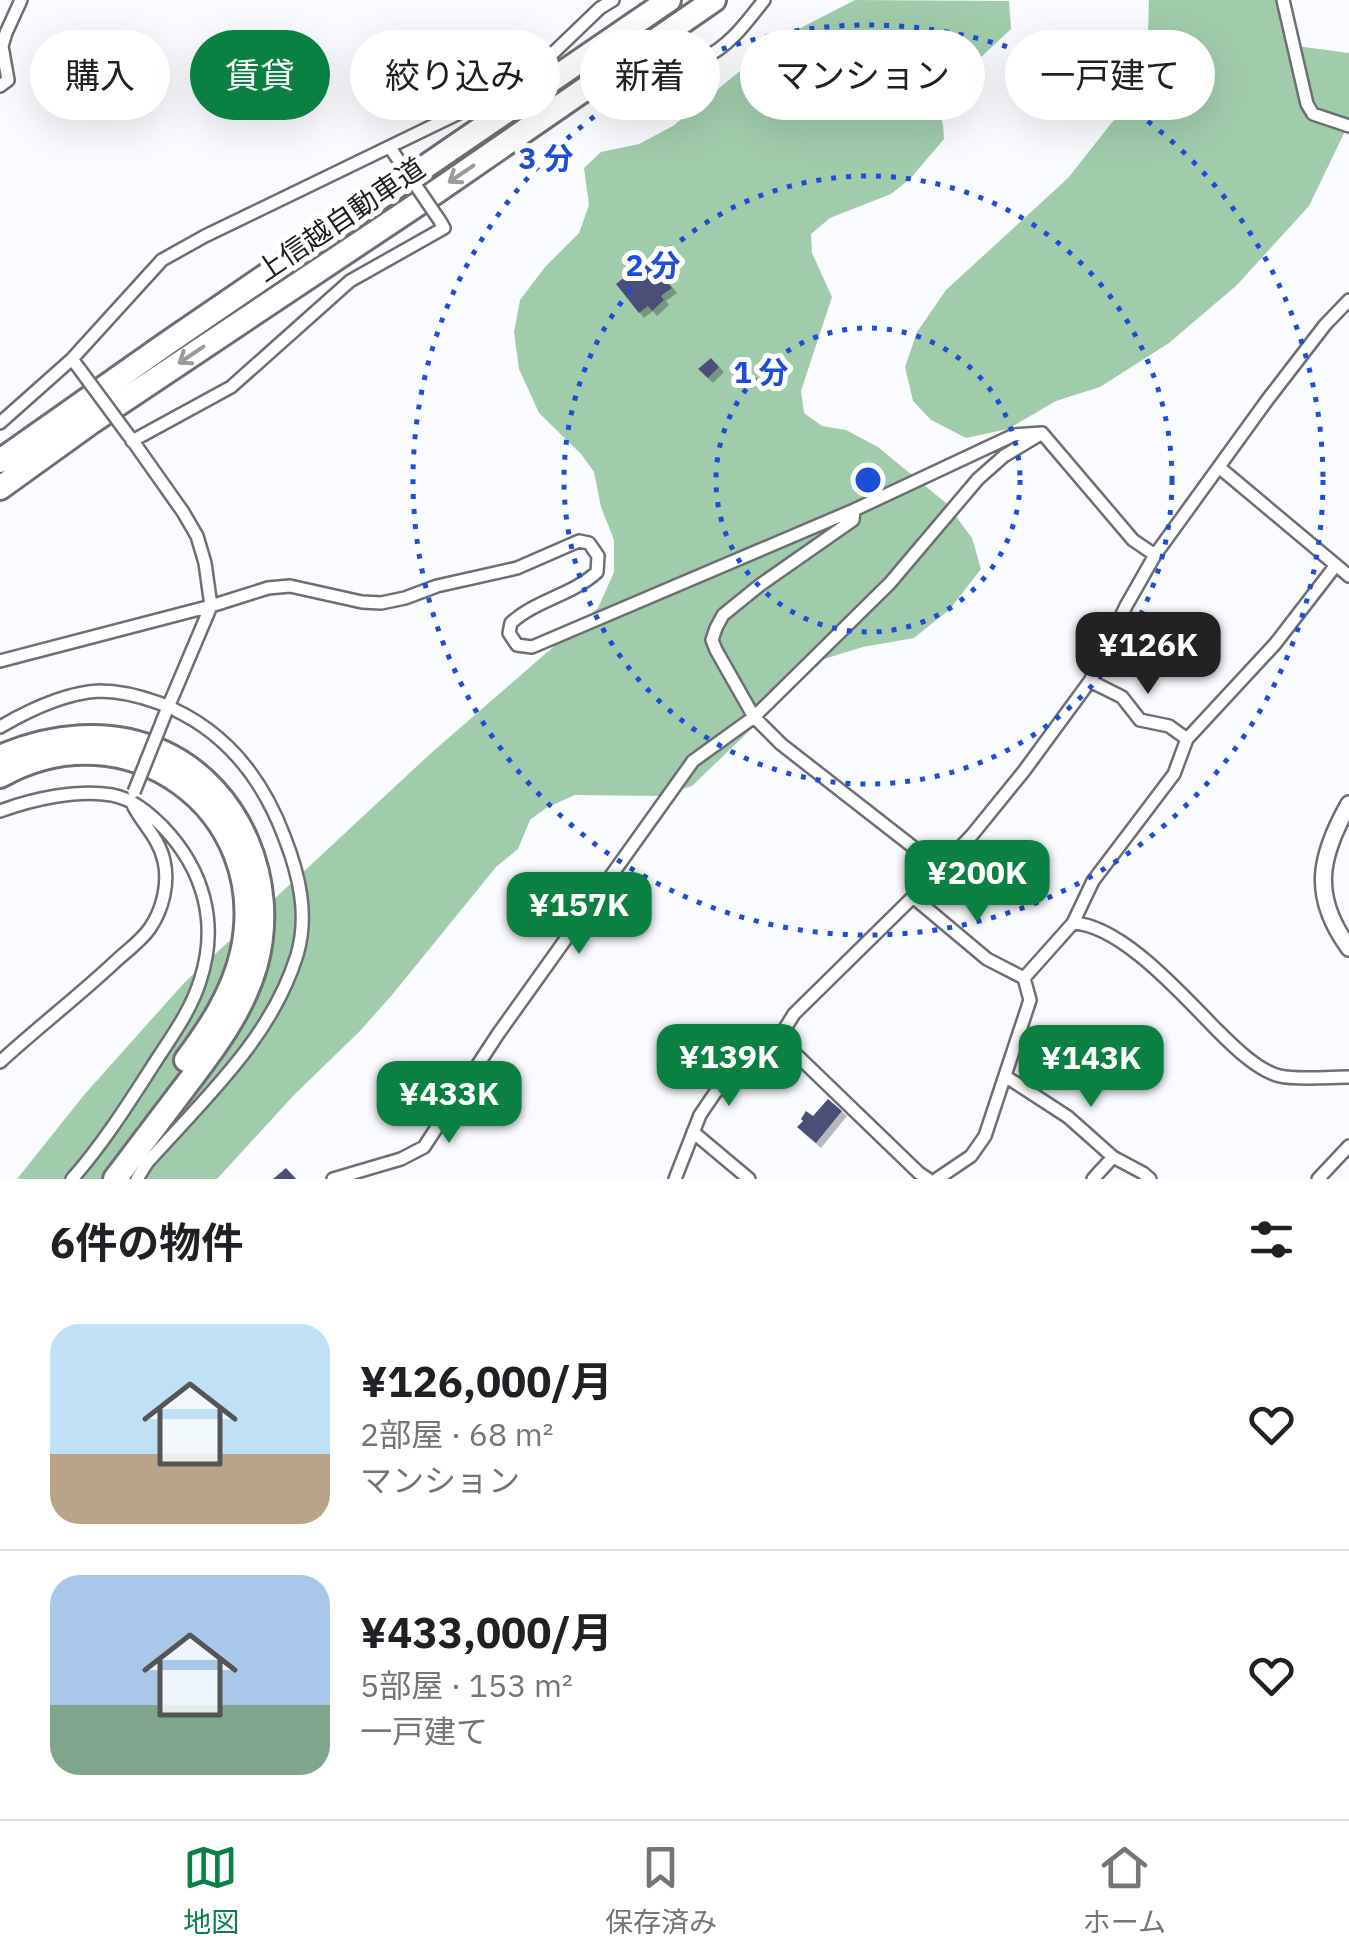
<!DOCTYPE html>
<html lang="ja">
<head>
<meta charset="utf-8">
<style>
	:root { --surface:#fff; --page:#f6f6f6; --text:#202124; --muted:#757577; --line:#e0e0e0; --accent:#0b8043 }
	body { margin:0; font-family:"IBM Plex Sans","Noto Sans JP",sans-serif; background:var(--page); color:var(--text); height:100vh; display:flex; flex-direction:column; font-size:38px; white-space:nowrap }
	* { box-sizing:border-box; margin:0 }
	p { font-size:32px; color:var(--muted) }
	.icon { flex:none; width:55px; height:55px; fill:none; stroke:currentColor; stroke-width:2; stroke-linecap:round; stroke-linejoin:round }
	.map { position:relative; height:1179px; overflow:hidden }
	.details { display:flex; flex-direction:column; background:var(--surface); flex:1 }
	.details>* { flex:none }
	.top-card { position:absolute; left:30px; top:30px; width:1290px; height:90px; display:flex; gap:20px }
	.price { position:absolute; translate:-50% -85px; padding:0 22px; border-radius:20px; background:var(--accent); color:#fff; font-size:32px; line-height:65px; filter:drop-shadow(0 2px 5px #0008) }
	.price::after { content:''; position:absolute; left:50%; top:60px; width:30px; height:22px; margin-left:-15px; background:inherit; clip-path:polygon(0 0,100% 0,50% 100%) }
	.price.active { background:#222; color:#fff }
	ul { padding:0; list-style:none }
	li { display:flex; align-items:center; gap:30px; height:250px; padding:0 50px }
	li+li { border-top:2px solid var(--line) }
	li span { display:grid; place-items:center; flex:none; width:280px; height:200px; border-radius:30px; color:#555 }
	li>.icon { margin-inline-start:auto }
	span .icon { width:120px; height:120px; fill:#fffc; stroke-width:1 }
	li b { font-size:42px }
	h2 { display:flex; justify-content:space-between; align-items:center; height:120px; padding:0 50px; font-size:42px }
	.pill { padding:0 35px; border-radius:45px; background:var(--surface); box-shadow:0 10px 40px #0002; font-size:35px; line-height:90px }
	.pill.active { background:var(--accent); color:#fff }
	.tabs { display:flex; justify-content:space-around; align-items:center; height:140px; border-top:2px solid var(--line); background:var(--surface); font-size:28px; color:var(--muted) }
	.tabs a { display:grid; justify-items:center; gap:5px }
	.tabs .active { color:var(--accent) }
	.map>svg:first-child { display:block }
	.forest { fill:#a1ccac }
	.building { fill:#4b5077; filter:url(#shadow) }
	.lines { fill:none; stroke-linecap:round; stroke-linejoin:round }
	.minor-casing { stroke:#6e6f75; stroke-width:16 }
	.tertiary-casing { stroke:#6e6f75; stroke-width:20 }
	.motorway-casing { stroke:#6e6f75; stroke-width:28 }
	.minor { stroke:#fff; stroke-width:11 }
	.tertiary { stroke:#fff; stroke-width:15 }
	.motorway { stroke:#fff; stroke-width:22 }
	.minor-bridge-casing { stroke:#6e6f75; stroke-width:16; stroke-linecap:butt }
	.minor-bridge { stroke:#fff; stroke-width:11 }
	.oneway { stroke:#9b9b9c }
	.ring { fill:none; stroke:#1d4ed8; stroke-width:5; stroke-dasharray:5 10 }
	.labels { text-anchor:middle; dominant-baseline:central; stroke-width:10; stroke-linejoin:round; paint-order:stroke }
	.street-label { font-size:28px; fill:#202022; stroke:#fff }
	.centre { fill:#1d4ed8; stroke:#fff; stroke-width:5 }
	.ring-label { font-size:30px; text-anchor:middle; font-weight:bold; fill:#1d4ed8; stroke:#fff; stroke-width:10; stroke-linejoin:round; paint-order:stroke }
</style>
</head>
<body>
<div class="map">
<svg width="1349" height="1179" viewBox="0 0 1349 1179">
	<defs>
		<filter id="shadow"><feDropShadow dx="5" dy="5" stdDeviation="0" flood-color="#0004"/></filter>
	</defs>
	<rect width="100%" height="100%" fill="#fafbff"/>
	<path class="forest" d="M855 0 1009 1 1011 29 978 60 949 81 937 102 943 125 944 139 910 179 891 194 830 218 811 234 812 253 832 297 801 391 804 413 822 426 846 430 878 447 946 503 972 538 981 569 950 609 914 638 863 647 824 659 692 786 660 796 575 795 546 808 530 820 518 849 496 867 392 995 360 1031 294 1095 217 1179H17L84 1095 184 983 430 754 598 608 614 572V540L601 507 594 472 581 454 539 413 519 369 514 332 520 300 545 267 579 233 589 205 584 168 601 152 639 144 673 126 779 39Z
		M1149 0H1291L1289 45 1349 53V123L1309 206 1237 285 1169 343 1100 387 1056 401 1008 429 966 438 931 420 913 401 905 367 917 332 946 290 1068 178 1125 106 1147 68Z"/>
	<path class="building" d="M648 258 672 288 661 296 664 300 652 311 648 306 639 313 616 284Z
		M711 358 719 367 708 378 698 369Z
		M828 1099 842 1111 816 1143 797 1127 803 1121 801 1119 806 1111 813 1116Z
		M286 1168 296 1179H273Z"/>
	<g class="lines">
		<defs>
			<path id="minor" d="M1283 0 1307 104 1313 114 1349 126
				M694 45 702 59C729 47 746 23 764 0
				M0 86 8 80 2 46 6 33 21 0
				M81 371 72 359 162 260 205 236 523 82 600 8 613 0
				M0 423 72 359
				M1042 433 1133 540 1155 555
				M130 437 183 512 197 536 205 563 211 606 166 712
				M132 441 231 387 350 281 444 228 440 221
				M1220 468 1349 576
				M854 510 853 520 760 585 723 615 716 628 712 640 716 650 754 717 781 744 940 868
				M0 661 211 606 268 588 290 586 362 602 381 603 405 598 437 586 517 568 579 541 589 543 598 556 597 572C572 595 536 600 511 623L509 633 517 645 532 647 854 510 1014 435 1042 433
				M1090 681 1122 697 1140 720 1169 726 1187 739
				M0 727C29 710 64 693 99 691 120 691 140 696 159 703 222 727 261 775 284 836 299 874 309 915 297 955 271 1039 204 1099 147 1163L137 1179
				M0 811C33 799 77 789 112 795 133 799 149 813 163 827 204 870 219 924 200 981 190 1013 169 1040 152 1067 127 1106 102 1145 72 1179
				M913 897 987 959 1024 978 1030 1000 985 1136 971 1156 937 1179
				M1073 923C1122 925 1184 997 1218 1031 1233 1046 1258 1071 1280 1076 1295 1080 1332 1077 1349 1077
				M1024 978 1073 923 1093 881 1174 774 1187 739 1275 644 1336 565
				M779 1038 919 1173 928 1179
				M0 1062C38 1027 79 996 117 960 128 950 142 940 150 928 163 909 169 883 164 861 159 837 140 822 131 801
				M1005 1076 1068 1117 1113 1157 1143 1173 1150 1179
				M693 1132 749 1179
				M333 1179 401 1159 424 1147 498 1034 693 761 754 717 890 583 978 479 1004 456 1039 435
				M675 1179 700 1115 715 1093 734 1073 779 1038 794 1014 913 897 972 835 1024 771 1090 681 1126 606 1155 555 1268 399 1325 325 1349 300
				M1093 1179 1113 1157
				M1318 1179 1349 1146"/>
			<path id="tertiary" d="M1349 804C1319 857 1311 896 1349 948"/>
			<path id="motorway" d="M0 461 166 344 669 0
				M0 488 93 421 430 196 714 0
				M0 757C50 735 111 728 162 752 241 788 278 883 256 964 243 1011 213 1050 184 1088 161 1118 138 1149 115 1179
				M0 776C127 704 274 809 242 953 233 993 210 1028 186 1060"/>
		</defs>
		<use href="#minor" class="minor-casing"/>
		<use href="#tertiary" class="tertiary-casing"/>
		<use href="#motorway" class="motorway-casing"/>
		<use href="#minor" class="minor"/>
		<use href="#tertiary" class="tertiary"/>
		<use href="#motorway" class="motorway"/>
		<defs>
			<path id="minor-bridge" d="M393 152 440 221
				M81 371 129 436
				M134 792 166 712"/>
		</defs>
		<use href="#minor-bridge" class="minor-bridge-casing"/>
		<use href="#minor-bridge" class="minor-bridge"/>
	</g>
	<defs><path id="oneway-shaft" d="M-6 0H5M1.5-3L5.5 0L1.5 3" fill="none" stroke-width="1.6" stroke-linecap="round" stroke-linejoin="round" transform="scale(2.5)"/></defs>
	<g class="oneway">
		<use href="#oneway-shaft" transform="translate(461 174) rotate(146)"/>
		<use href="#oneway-shaft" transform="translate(191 355) rotate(146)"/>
	</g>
	<g class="ring">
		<circle cx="868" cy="480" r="152"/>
		<circle cx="868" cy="480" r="304"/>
		<circle cx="868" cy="480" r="455"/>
	</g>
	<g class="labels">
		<g class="street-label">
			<text transform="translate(340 219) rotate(-34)">上信越自動車道</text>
		</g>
	</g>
	<circle cx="868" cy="480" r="15" class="centre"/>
	<g class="ring-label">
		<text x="546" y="169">3 分</text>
		<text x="653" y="276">2 分</text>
		<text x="761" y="383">1 分</text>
	</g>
</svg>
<b class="price active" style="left:1148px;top:697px">¥126K</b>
<b class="price" style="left:977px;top:925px">¥200K</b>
<b class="price" style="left:579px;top:957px">¥157K</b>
<b class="price" style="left:729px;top:1109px">¥139K</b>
<b class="price" style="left:1091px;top:1110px">¥143K</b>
<b class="price" style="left:449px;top:1146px">¥433K</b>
<div class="top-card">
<a class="pill">購入</a>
<a class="pill active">賃貸</a>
<a class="pill">絞り込み</a>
<a class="pill">新着</a>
<a class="pill">マンション</a>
<a class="pill">一戸建て</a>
</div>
</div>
<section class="details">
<h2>6件の物件<svg class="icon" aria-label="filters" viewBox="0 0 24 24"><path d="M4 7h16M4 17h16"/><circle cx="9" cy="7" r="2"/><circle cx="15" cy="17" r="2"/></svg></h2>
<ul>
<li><span style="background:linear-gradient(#bfe0f5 65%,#b9a48a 0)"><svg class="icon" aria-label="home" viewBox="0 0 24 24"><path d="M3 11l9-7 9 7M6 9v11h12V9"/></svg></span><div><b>¥126,000/月</b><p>2部屋 · 68 m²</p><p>マンション</p></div><svg class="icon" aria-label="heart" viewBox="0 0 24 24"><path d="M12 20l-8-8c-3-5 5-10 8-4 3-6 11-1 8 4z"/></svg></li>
<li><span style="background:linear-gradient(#a9c7e8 65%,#7fa58c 0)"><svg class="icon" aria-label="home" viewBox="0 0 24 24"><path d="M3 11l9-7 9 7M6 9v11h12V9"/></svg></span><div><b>¥433,000/月</b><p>5部屋 · 153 m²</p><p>一戸建て</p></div><svg class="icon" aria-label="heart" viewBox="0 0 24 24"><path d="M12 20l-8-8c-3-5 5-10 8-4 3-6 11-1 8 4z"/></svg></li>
</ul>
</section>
<nav class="tabs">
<a class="active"><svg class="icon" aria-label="map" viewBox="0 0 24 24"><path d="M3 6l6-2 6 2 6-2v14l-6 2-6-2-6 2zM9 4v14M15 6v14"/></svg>地図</a>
<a><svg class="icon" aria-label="saved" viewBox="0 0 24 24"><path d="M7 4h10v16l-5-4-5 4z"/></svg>保存済み</a>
<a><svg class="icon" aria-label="home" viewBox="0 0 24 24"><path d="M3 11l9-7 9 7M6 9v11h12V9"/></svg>ホーム</a>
</nav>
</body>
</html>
